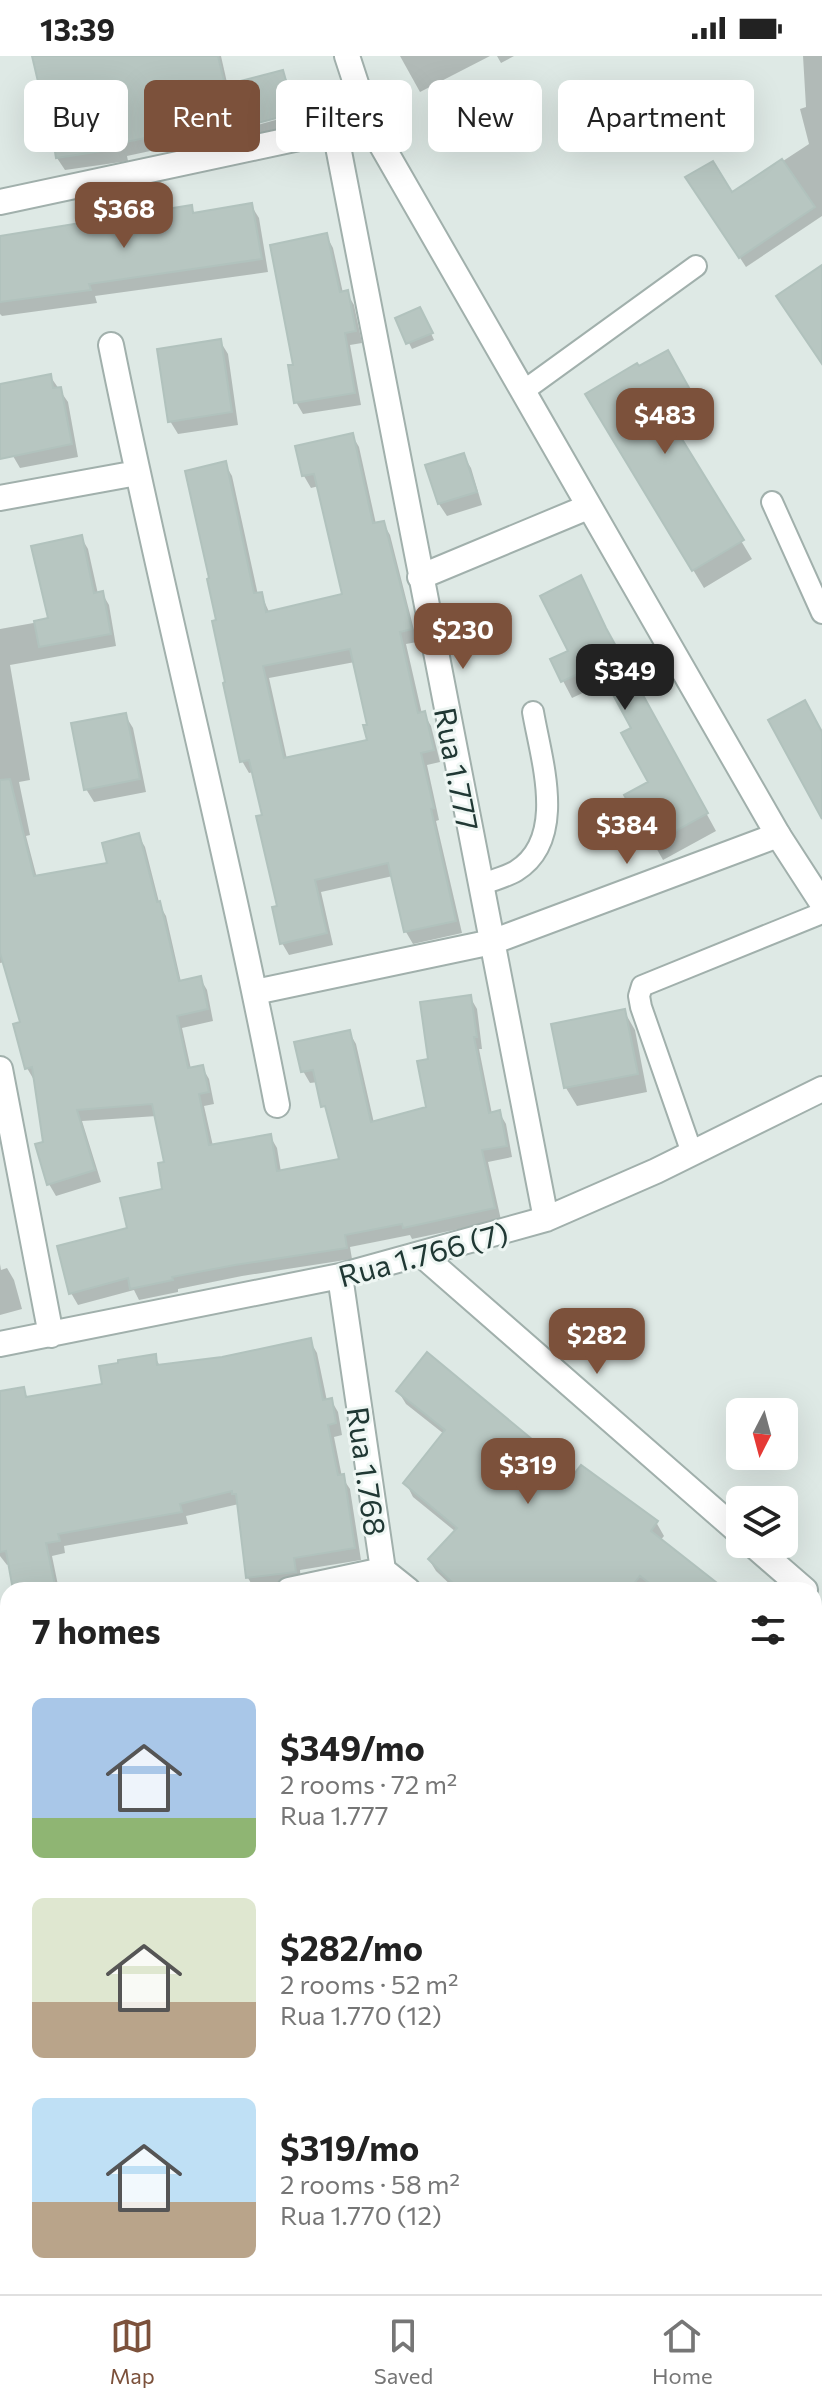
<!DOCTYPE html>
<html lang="en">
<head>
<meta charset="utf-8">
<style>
	:root { --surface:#fff; --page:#f2f2f2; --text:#222; --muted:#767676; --line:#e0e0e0; --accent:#7c513b }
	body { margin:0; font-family:Commissioner,sans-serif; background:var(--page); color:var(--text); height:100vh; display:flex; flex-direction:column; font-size:30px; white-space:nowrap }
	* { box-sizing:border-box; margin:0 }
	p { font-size:26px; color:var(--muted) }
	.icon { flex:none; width:44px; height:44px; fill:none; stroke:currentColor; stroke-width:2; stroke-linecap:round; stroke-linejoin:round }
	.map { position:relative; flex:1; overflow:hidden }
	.drawer { position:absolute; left:0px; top:1526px; width:822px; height:712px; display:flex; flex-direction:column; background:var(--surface); border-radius:24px 24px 0 0; box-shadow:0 8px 32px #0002 }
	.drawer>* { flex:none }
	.guide { position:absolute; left:24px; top:24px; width:774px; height:72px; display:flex; gap:16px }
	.needle { width:52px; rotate:186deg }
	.buttons { position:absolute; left:726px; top:1342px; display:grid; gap:16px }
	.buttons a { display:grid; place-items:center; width:72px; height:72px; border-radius:12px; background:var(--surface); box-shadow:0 8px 32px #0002; font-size:40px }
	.price { position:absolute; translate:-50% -68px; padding:0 18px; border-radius:16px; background:var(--accent); color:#fff; font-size:26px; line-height:52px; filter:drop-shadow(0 2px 4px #0008) }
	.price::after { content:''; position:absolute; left:50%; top:48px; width:24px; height:18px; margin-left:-12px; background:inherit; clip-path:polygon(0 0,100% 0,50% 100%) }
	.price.selected { background:#222; color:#fff }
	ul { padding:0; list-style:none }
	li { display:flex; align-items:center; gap:24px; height:200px; padding:0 32px }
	li span { display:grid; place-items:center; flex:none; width:224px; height:160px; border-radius:12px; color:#555 }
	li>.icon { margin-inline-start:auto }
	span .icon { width:96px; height:96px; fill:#fffc; stroke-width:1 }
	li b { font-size:34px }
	h2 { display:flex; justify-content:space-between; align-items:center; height:96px; padding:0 32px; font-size:34px }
	.tag { padding:0 28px; border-radius:12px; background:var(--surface); box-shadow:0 8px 32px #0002; font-size:28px; line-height:72px }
	.tag.selected { background:var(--accent); color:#fff }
	.status { display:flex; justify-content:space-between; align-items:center; height:56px; padding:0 40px; background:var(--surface); direction:ltr }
	.status svg { height:22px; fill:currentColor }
	.menu { display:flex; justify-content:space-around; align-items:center; height:112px; border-top:2px solid var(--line); background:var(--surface); font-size:22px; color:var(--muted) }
	.menu a { display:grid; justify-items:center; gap:4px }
	.menu .selected { color:var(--accent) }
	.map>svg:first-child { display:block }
	.built { fill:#cdd9d4 }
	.shadow { fill:#0003; fill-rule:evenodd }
	.building { fill:#b7c6c1; stroke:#b1c2bd; stroke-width:2; fill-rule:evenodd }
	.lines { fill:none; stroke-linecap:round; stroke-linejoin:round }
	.service-casing { stroke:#a1b0ac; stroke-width:24 }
	.minor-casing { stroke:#a1b0ac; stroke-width:28 }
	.tertiary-casing { stroke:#a1b0ac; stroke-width:28 }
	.service { stroke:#fff; stroke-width:20 }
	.minor { stroke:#fff; stroke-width:24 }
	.tertiary { stroke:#fff; stroke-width:24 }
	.labels { text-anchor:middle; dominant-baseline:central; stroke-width:6; stroke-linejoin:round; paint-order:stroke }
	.street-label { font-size:30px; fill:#203834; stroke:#eef6f3 }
</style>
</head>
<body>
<div class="status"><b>13:39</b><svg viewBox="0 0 49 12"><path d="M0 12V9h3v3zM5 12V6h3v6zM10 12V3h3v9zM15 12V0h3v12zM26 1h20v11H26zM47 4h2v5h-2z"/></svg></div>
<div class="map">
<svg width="822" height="2238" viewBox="0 0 822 2238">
	<rect width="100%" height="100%" fill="#dee9e5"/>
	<path class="built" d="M0 1733 8 1778V1895L0 1905Z"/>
	<path class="shadow" d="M32 0H221L228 31 282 16 289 28 296 54 240 70V74L297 58 301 69 248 83 243 75 127 100 128 105 65 114 57 102 51 57 44 46Z
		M400 0H490L420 36Z
		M497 0H514L501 7Z
		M803 0H822V160L746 211 694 132 731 139 809 88 800 53 806 51Z
		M251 149 259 162 268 216 95 240 97 247 2 260 0 258V182L191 151 195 158Z
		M326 179 333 192 343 237H347L354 249 362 287 350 289 361 349 303 358 296 346 295 310Z
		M423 259 434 284 412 293 397 263Z
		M220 285 228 298 238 369 178 378 170 365Z
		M667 297 705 365 678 380 752 503 704 532 588 339Z
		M50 320 68 346 78 401 20 412 13 400 0 344V330Z
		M352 379 359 391 376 468 383 467 390 479 417 586 406 588 422 658H424L431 670 440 706 427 709 439 764 436 765 462 877 413 888 406 876 393 820 321 836 333 889 289 899 282 887 279 851 254 716 249 717 242 705 219 565 225 408 232 420 258 539 261 538 270 558 344 540 319 430 311 432 304 420ZM355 606 369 670V685L287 703 269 622Z
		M463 399 471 412 482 449 447 460 439 448Z
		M81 481 88 493 98 538 102 537 109 549 116 590 10 609 30 724 19 726 30 779 26 780 37 822 110 809 138 779 145 791 160 850 166 860 181 926 200 922 207 934 213 965 182 972 191 1013 202 1011 209 1023 214 1048 204 1050 213 1090 270 1080 277 1092 281 1116 341 1105 318 1026 310 1027 303 1015 349 976 356 988 374 1067 429 1052 430 1005 470 941 477 953 482 993H479L492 1058 499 1056 506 1068 512 1101 488 1106 501 1164 412 1183 410 1179 350 1191 352 1203 242 1220 178 1233V1236L139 1244 134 1234 78 1249 71 1237 165 1134 167 1108 157 1060 82 1065 101 1126 56 1140 49 1128 45 1088 34 1024 27 1012 23 968 5 906 0 907V573L50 564Z
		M615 591 716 775 663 804 627 740 651 727 634 672 608 625 572 642 552 604 571 596Z
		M125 659 133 672 146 736 94 746 86 733Z
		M624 955 635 974 647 1036 577 1050 566 1032Z
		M0 1208 1 1214 7 1212 14 1224 22 1253 0 1259Z
		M310 1285 317 1297 327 1345 331 1344 338 1356 342 1379 334 1381 342 1421 350 1433 361 1504 300 1514 301 1528 255 1534 248 1522 239 1448 186 1460 188 1468 64 1490 65 1497 52 1500 59 1534H15L10 1508 7 1509 0 1500V1337L23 1333 28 1343 105 1330 155 1301 160 1310 223 1303Z
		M398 1335 575 1421 656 1466 664 1480 660 1485 723 1534 648 1532 647 1534H456L436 1515 428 1502 456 1476 413 1441 406 1427 444 1378 406 1348Z
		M814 1595 822 1602V1664L814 1657Z
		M814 1756 822 1762V1807L814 1801Z
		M0 1843 8 1857V1864L0 1872Z
		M822 1978V2107L814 2100V1988Z
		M8 2016V2082L0 2074V2017L4 2021Z
		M8 2164V2182L1 2171Z
		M8 2213V2230H115L124 2238H0V2222Z
		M814 2216 822 2222V2238H768L757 2230H814Z
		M245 2230H391L401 2238H255Z"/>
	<path class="building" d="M32 0H218L225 29 283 14 295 57 239 72 237 63 121 87 122 92 56 102 47 46 43 47Z
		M782 103 815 151 739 202 685 121 713 105 732 136Z
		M252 147 262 203 89 228 91 234 0 246V180L192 149 193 157Z
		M327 177 340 236 348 234 356 275 345 277 355 337 294 347 288 309H293L270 189Z
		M822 209V308L776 240Z
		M420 251 433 277 406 288 395 262Z
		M221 283 232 356 168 366 157 293Z
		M668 294 697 346 669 362 744 484 692 515 585 338 637 307 639 310Z
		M51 318 53 332 61 331 72 388 0 403V328Z
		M353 377 373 467 384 465 412 573 400 576 418 657 425 655 434 694 421 697 434 752 431 753 456 865 404 876 388 807 315 824 327 877 280 888 272 851 277 850 256 760 262 759 249 704 240 706 223 627 225 626 212 565 216 564 207 523 209 522 185 415 226 405 254 537 262 536 266 556 342 538 314 418 302 420 295 390ZM350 593 367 669H363L367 684 284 702 263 610Z
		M464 397 477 436 438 448 425 409Z
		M82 479 94 537 103 535 111 578 39 591 34 565 48 562 31 490Z
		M581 519 606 572 708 757 652 788 624 739 648 726 621 677 631 672 597 609 561 626 550 603 568 595 540 540Z
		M805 644 822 676V763L768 664Z
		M126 657 140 723 84 734 71 667Z
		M10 723 34 820 107 807 102 787 139 777 157 846 160 845 179 925 201 920 208 953 177 960 188 1012 203 1009 209 1036 199 1038 209 1089 271 1078 277 1115 339 1103 325 1050 321 1051 313 1014 301 1016 294 986 350 974 371 1066 426 1051 417 1005 428 1003 420 946 471 939 477 981H474L489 1057 500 1054 507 1090 482 1094 495 1152 403 1172 402 1168 345 1179 347 1192 235 1209 172 1221 173 1224 130 1233 128 1222 69 1238 57 1190 127 1172 120 1142 162 1133 158 1107 164 1106 152 1048 77 1054 95 1114 47 1129 35 1088 43 1086 32 1011 25 1013 13 968 20 966 0 897V724Z
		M625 953 638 1018 564 1032 551 968Z
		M311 1282 323 1344 332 1342 336 1367 328 1369 338 1419 344 1418 355 1492 294 1502 296 1516 246 1522 236 1438H232V1435L180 1448 182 1456 58 1478 60 1485 46 1487 56 1534H13L6 1495 0 1496V1335L24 1331 26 1341 102 1328 99 1310 118 1307V1304L156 1298 157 1309 222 1301Z
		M427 1296 574 1418 581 1409 658 1465 651 1475 726 1534H658L640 1520 629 1534H460L428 1503 457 1472 403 1427 445 1374 396 1335Z"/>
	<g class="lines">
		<defs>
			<path id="service" d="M522 336 696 210
				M772 446 822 557
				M481 829C492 824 506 821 516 815 568 783 541 703 533 656
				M692 1097 641 951 639 940 642 930 822 857"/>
			<path id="minor" d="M335 75 546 1163
				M0 146 369 67
				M111 289C162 543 228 794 277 1049
				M0 442 137 417
				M420 521 588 451
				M255 936 492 886 778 779
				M0 1013 51 1279
				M422 1199 740 1477
				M0 1288 340 1220 546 1163 656 1115 822 1033
				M752 1488 805 1534
				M383 1514 408 1534
				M289 1534 383 1514 340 1220
				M0 1599 8 1597
				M0 1633 8 1676
				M814 1849 822 1855
				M814 1936 822 1925
				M0 1940 8 1929
				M0 2086 8 2092
				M814 2163 822 2169
				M172 2230 181 2238
				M513 2230 523 2238
				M577 2238 583 2230"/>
			<path id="tertiary" d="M347 0 369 67 778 779 822 847"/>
		</defs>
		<use href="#service" class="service-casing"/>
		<use href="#minor" class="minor-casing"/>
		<use href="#tertiary" class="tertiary-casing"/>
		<use href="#service" class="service"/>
		<use href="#minor" class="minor"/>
		<use href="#tertiary" class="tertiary"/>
	</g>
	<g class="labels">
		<g class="street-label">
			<text transform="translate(458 713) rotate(79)">Rua 1.777</text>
			<text transform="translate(423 1197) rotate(-15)">Rua 1.766 (7)</text>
			<text transform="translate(368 1415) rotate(82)">Rua 1.768</text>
		</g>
	</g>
</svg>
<div class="buttons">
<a><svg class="needle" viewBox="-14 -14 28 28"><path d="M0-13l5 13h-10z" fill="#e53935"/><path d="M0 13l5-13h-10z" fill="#767676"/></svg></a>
<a><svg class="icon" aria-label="layers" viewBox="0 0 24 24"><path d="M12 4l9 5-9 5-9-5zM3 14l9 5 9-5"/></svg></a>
</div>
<b class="price" style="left:124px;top:194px">$368</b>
<b class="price" style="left:665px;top:400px">$483</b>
<b class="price" style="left:463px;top:615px">$230</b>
<b class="price selected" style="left:625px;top:656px">$349</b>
<b class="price" style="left:627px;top:810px">$384</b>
<b class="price" style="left:597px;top:1320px">$282</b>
<b class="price" style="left:528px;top:1450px">$319</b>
<div class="guide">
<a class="tag">Buy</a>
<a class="tag selected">Rent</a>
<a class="tag">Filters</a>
<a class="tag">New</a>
<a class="tag">Apartment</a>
</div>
<section class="drawer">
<h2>7 homes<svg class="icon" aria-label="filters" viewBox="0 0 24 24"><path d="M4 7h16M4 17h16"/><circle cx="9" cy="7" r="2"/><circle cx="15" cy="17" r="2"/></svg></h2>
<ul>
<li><span style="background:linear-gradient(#a9c7e8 75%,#8fb573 0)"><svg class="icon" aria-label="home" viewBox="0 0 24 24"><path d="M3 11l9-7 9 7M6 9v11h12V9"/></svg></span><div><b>$349/mo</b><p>2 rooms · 72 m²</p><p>Rua 1.777</p></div></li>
<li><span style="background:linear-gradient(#dfe7d0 65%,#b9a48a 0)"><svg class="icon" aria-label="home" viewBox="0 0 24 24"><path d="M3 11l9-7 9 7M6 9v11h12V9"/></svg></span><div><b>$282/mo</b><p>2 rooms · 52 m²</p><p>Rua 1.770 (12)</p></div></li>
<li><span style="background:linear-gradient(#bfe0f5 65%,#b9a48a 0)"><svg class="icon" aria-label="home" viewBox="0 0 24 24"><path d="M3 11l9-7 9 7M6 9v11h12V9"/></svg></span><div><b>$319/mo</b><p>2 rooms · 58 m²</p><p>Rua 1.770 (12)</p></div></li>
</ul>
</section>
</div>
<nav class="menu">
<a class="selected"><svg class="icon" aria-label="map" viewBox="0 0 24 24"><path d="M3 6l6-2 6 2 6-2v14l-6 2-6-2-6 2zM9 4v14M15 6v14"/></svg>Map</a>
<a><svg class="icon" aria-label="saved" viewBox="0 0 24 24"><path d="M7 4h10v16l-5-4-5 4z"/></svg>Saved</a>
<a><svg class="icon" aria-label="home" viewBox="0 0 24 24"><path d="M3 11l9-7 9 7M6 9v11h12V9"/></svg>Home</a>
</nav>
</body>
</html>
